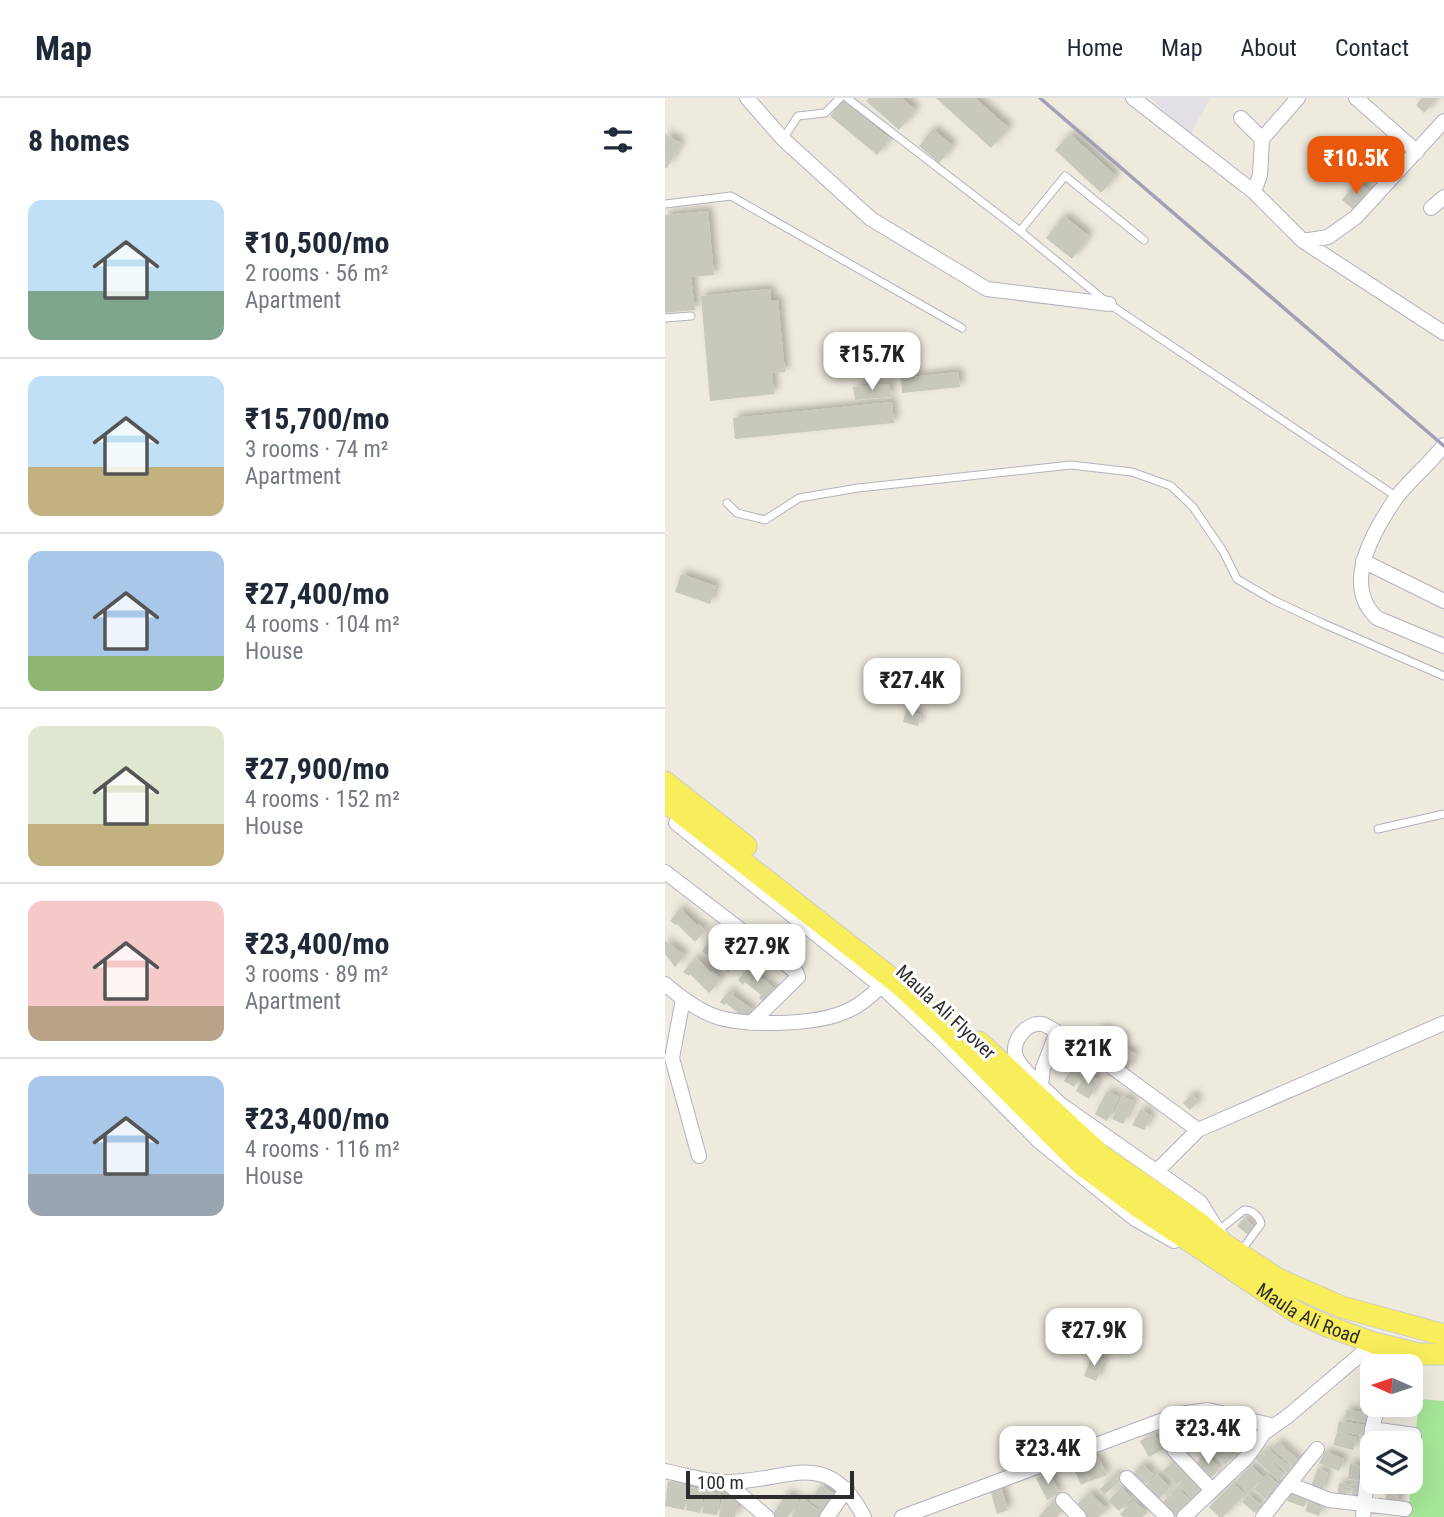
<!DOCTYPE html>
<html lang="en">
<head>
<meta charset="utf-8">
<style>
	:root { --surface:#fff; --page:#f2f2f3; --text:#1f2937; --muted:#747a83; --line:#e0e1e3; --accent:#ea580c }
	body { margin:0; font-family:"Roboto Condensed",sans-serif; background:var(--page); color:var(--text); height:100vh; display:flex; flex-direction:column; font-size:26px; white-space:nowrap }
	* { box-sizing:border-box; margin:0 }
	p { font-size:23px; color:var(--muted) }
	.icon { flex:none; width:38px; height:38px; fill:none; stroke:currentColor; stroke-width:2; stroke-linecap:round; stroke-linejoin:round }
	.map { position:relative; flex:1; overflow:hidden }
	.sheet { display:flex; flex-direction:column; background:var(--surface); width:665px }
	.sheet>* { flex:none }
	.needle { width:46px; rotate:273deg }
	.controls { position:absolute; left:695px; top:1256px; display:grid; gap:14px }
	.controls a { display:grid; place-items:center; width:63px; height:63px; border-radius:14px; background:var(--surface); box-shadow:0 7px 28px #0002; font-size:35px }
	.scale { position:absolute; left:21px; bottom:18px; width:168px; box-sizing:border-box; padding-left:7px; border:4px solid #2c2c2c; border-top:0; font-size:19px; line-height:24px; white-space:nowrap; color:#2c2c2c; -webkit-text-stroke:5px #fff; paint-order:stroke }
	.price { position:absolute; translate:-50% -60px; padding:0 16px; border-radius:14px; background:#fff; color:#222; font-size:23px; line-height:46px; filter:drop-shadow(0 2px 4px #0008) }
	.price::after { content:''; position:absolute; left:50%; top:42px; width:21px; height:16px; margin-left:-10px; background:inherit; clip-path:polygon(0 0,100% 0,50% 100%) }
	.price.current { background:var(--accent); color:#fff }
	ul { padding:0; list-style:none }
	li { display:flex; align-items:center; gap:21px; height:175px; padding:0 28px }
	li+li { border-top:2px solid var(--line) }
	li span { display:grid; place-items:center; flex:none; width:196px; height:140px; border-radius:14px; color:#555 }
	li>.icon { margin-inline-start:auto }
	span .icon { width:84px; height:84px; fill:#fffc; stroke-width:1 }
	li b { font-size:30px }
	h2 { display:flex; justify-content:space-between; align-items:center; height:84px; padding:0 28px; font-size:30px }
	header { display:flex; align-items:center; gap:42px; box-sizing:border-box; height:98px; padding:0 35px; background:var(--surface); border-bottom:2px solid var(--line) }
	header strong { font-size:33px }
	nav { display:flex; gap:38px; margin-inline-start:auto; font-size:24px }
	main { display:flex; flex:1; min-height:0 }
	.map>svg:first-child { display:block }
	.industrial { fill:#e2dfe7 }
	.green { fill:#a6e798 }
	.building { fill:#c9c8bc; filter:url(#shadow) }
	.lines { fill:none; stroke-linecap:round; stroke-linejoin:round }
	.service-casing { stroke:#b2b2c0; stroke-width:9 }
	.minor-casing { stroke:#b2b2c0; stroke-width:16 }
	.primary-casing { stroke:#ccc; stroke-width:23 }
	.service { stroke:#fff; stroke-width:7 }
	.minor { stroke:#fff; stroke-width:14 }
	.primary { stroke:#f8ed5a; stroke-width:21 }
	.rail { stroke:#a1a0b7; stroke-width:3.5 }
	.labels { text-anchor:middle; dominant-baseline:central; stroke-width:6; stroke-linejoin:round; paint-order:stroke }
	.street-label { font-size:19px; fill:#2c2c2c; stroke:#fff }
</style>
</head>
<body>
<header>
<strong>Map</strong>
<nav><a>Home</a><a>Map</a><a>About</a><a>Contact</a></nav>
</header>
<main>
<section class="sheet">
<h2>8 homes<svg class="icon" aria-label="filters" viewBox="0 0 24 24"><path d="M4 7h16M4 17h16"/><circle cx="9" cy="7" r="2"/><circle cx="15" cy="17" r="2"/></svg></h2>
<ul>
<li><span style="background:linear-gradient(#bfe0f5 65%,#7fa58c 0)"><svg class="icon" aria-label="home" viewBox="0 0 24 24"><path d="M3 11l9-7 9 7M6 9v11h12V9"/></svg></span><div><b>₹10,500/mo</b><p>2 rooms · 56 m²</p><p>Apartment</p></div></li>
<li><span style="background:linear-gradient(#bfe0f5 65%,#c2b280 0)"><svg class="icon" aria-label="home" viewBox="0 0 24 24"><path d="M3 11l9-7 9 7M6 9v11h12V9"/></svg></span><div><b>₹15,700/mo</b><p>3 rooms · 74 m²</p><p>Apartment</p></div></li>
<li><span style="background:linear-gradient(#a9c7e8 75%,#8fb573 0)"><svg class="icon" aria-label="home" viewBox="0 0 24 24"><path d="M3 11l9-7 9 7M6 9v11h12V9"/></svg></span><div><b>₹27,400/mo</b><p>4 rooms · 104 m²</p><p>House</p></div></li>
<li><span style="background:linear-gradient(#dfe7d0 70%,#c2b280 0)"><svg class="icon" aria-label="home" viewBox="0 0 24 24"><path d="M3 11l9-7 9 7M6 9v11h12V9"/></svg></span><div><b>₹27,900/mo</b><p>4 rooms · 152 m²</p><p>House</p></div></li>
<li><span style="background:linear-gradient(#f6c9c9 75%,#b9a48a 0)"><svg class="icon" aria-label="home" viewBox="0 0 24 24"><path d="M3 11l9-7 9 7M6 9v11h12V9"/></svg></span><div><b>₹23,400/mo</b><p>3 rooms · 89 m²</p><p>Apartment</p></div></li>
<li><span style="background:linear-gradient(#a9c7e8 70%,#9aa5b1 0)"><svg class="icon" aria-label="home" viewBox="0 0 24 24"><path d="M3 11l9-7 9 7M6 9v11h12V9"/></svg></span><div><b>₹23,400/mo</b><p>4 rooms · 116 m²</p><p>House</p></div></li>
</ul>
</section>
<div class="map">
<svg width="779" height="1419" viewBox="0 0 779 1419">
	<defs>
		<filter id="shadow"><feDropShadow dx="4.5" dy="-4.5" stdDeviation="3.5" flood-color="#0004"/></filter>
	</defs>
	<rect width="100%" height="100%" fill="#eeeade"/>
	<path class="industrial" d="M486 0H545L524 39Z"/>
	<path class="green" d="M754 1301 779 1303V1419H743Z"/>
	<path class="building" d="M204 0H237L251 12 234 32 201 3Z
		M271 0H310L344 30 326 50Z
		M757 0H772L759 15 751 7Z
		M178 2 225 41 212 57 165 18Z
		M268 31 288 48 274 65 254 48Z
		M0 36 16 45 2 70 0 69Z
		M405 36 451 78 436 95 390 52Z
		M693 83 705 94 689 112 677 102Z
		M43 113 49 177 26 179 30 212 0 215V117Z
		M399 118 424 138 407 161 381 140Z
		M105 191 106 202H113L120 274 107 275 109 296 45 303 36 198Z
		M293 274 295 289 237 295 236 280Z
		M224 286 226 299 190 302 188 289Z
		M227 304 229 325 70 341 68 320Z
		M16 476 51 488 45 506 10 494Z
		M241 612 256 617 253 628 238 624Z
		M15 810 33 828 34 826 40 832 30 844 12 826 11 827 5 823Z
		M48 840 54 845 52 848 65 859 67 856 74 862 63 875 44 856 43 858 37 853Z
		M0 843 20 857 10 869 0 856Z
		M31 859 46 875 47 873 56 881 44 895 25 876 24 878 18 874Z
		M84 869 111 892 99 905 94 900 96 897 80 884 78 887 73 882Z
		M65 892 69 895 67 897 88 912 78 924 75 917 61 905 59 907 55 904Z
		M437 930 448 936 436 955 425 949Z
		M451 936 460 941 448 962 439 957Z
		M458 949 471 956 462 973 449 965Z
		M418 954 438 965 431 977 411 966Z
		M408 968 418 974 409 989 399 983Z
		M421 975 434 982 424 1001 411 993Z
		M442 993 454 999 442 1023 430 1016Z
		M527 996 534 1003 525 1012 518 1005Z
		M457 998 469 1003 458 1026 447 1021Z
		M476 1011 487 1018 479 1032 467 1027Z
		M579 1120 589 1129 583 1137 572 1128Z
		M427 1257 440 1261 431 1283 419 1278Z
		M699 1290 707 1292V1307L710 1312 695 1309Z
		M681 1312 704 1315 703 1325 680 1321Z
		M674 1323 702 1327 700 1338 672 1334Z
		M672 1334 692 1339 688 1352 668 1347Z
		M489 1335 498 1351 484 1359 475 1343Z
		M534 1339 543 1342 525 1355 521 1348Z
		M556 1342 570 1357 560 1367 545 1353Z
		M613 1344 635 1364 630 1370 607 1350Z
		M602 1350 626 1370 622 1375 598 1355Z
		M660 1353 679 1361 674 1373 654 1365Z
		M597 1355 620 1377 613 1383 589 1360Z
		M540 1356 555 1370 546 1380 531 1365Z
		M423 1357 425 1362 433 1358 442 1377 425 1383 415 1361Z
		M513 1358 520 1365 510 1376 520 1367 541 1387 527 1401 521 1395 525 1389 520 1394 513 1388 518 1381 512 1387 498 1373Z
		M412 1364 415 1372 418 1370 424 1383 416 1387 407 1366Z
		M478 1366 488 1376 475 1389 465 1379Z
		M685 1366 702 1368 700 1383 683 1381Z
		M586 1367 598 1379 582 1395 571 1383Z
		M653 1370 663 1375 656 1395 645 1391Z
		M384 1374 395 1395 382 1402 371 1380Z
		M452 1375 458 1380 439 1397 435 1391Z
		M492 1376 505 1389 502 1393 500 1391 501 1393 490 1405 477 1392Z
		M602 1376 615 1387 602 1402 589 1391Z
		M3 1383 24 1387 19 1412 0 1408Z
		M568 1385 580 1396 558 1419H554L544 1409Z
		M674 1385 697 1388 695 1402 686 1401 688 1390 682 1389 680 1400 672 1399Z
		M156 1387 171 1397 160 1413 145 1403Z
		M336 1388 343 1412 332 1416 325 1391Z
		M25 1389 40 1392 35 1415 21 1412Z
		M456 1389 467 1400 454 1413 443 1403Z
		M512 1389 525 1402 519 1409 505 1396Z
		M628 1389 644 1396 639 1409 622 1403Z
		M721 1391H734V1408L721 1407Z
		M41 1393 56 1396 52 1417 37 1415Z
		M425 1394 442 1411 434 1419H419L410 1409Z
		M122 1395 134 1403 123 1419H106Z
		M583 1396 597 1408 590 1415 577 1404Z
		M505 1397 518 1411 510 1418 497 1405Z
		M57 1398 74 1402 70 1419H54Z
		M646 1398 659 1403 654 1418 640 1413Z
		M138 1401 162 1417 161 1419H126Z
		M388 1403 398 1412 392 1419H373Z
		M469 1403 482 1415 477 1419H458L455 1416Z"/>
	<g class="lines">
		<defs>
			<path id="service" d="M182 0 355 133 444 206 732 399
				M118 41 133 18 160 15 175 0
				M0 106 66 98 297 230
				M355 133 400 78 479 142
				M0 220 26 218
				M62 405 72 415 100 422 134 400 193 390 406 367 467 374 506 388 528 409 558 453 572 481 608 502 657 525 779 578
				M713 731 779 716
				M554 1132 579 1112C586 1111 595 1119 596 1126L576 1153"/>
			<path id="minor" d="M82 0 118 41 206 121 322 191 444 206
				M468 0 589 94 638 143 779 235
				M691 0 752 54
				M576 20 597 41
				M589 94 595 77 597 41 633 0
				M766 110 779 99
				M638 143 663 139 691 119 779 23
				M779 347C765 366 745 381 731 400 709 432 676 487 712 520L779 548
				M698 463 779 503
				M11 725 216 888 280 948 375 1044 470 1121 509 1143
				M0 774 131 874 133 879 86 925
				M0 886C15 899 31 911 49 918 80 929 152 927 182 913 194 908 207 897 216 888
				M18 901 7 960 34 1058
				M417 947 533 1032
				M376 987 378 970 392 934C387 931 382 927 377 926 360 924 344 946 352 961 360 976 383 993 395 1006L535 1104 556 1138
				M492 1073 533 1032 779 925
				M712 1254 743 1266
				M746 1298 750 1299
				M707 1331 749 1337
				M509 1352 546 1391
				M0 1373C21 1377 43 1385 64 1384 125 1383 162 1348 199 1419
				M462 1380 502 1419
				M61 1384 102 1419
				M624 1386 664 1402 740 1411
				M398 1402 414 1419
				M162 1419 182 1391
				M237 1419 514 1316 543 1312 609 1328
				M519 1419 582 1359 599 1335 623 1318 709 1245
				M598 1419 652 1351
				M698 1419 707 1331 713 1307"/>
			<g id="primary">
				<path d="M0 684 81 748"/>
				<path id="s1" d="M0 703 235 887 277 926 416 1066 475 1110 631 1214 662 1228 709 1245 754 1256H779"/>
				<path d="M314 944 438 1059 534 1125 559 1146 615 1182 677 1209 779 1237"/>
			</g>
		</defs>
		<use href="#service" class="service-casing"/>
		<use href="#minor" class="minor-casing"/>
		<use href="#primary" class="primary-casing"/>
		<use href="#service" class="service"/>
		<use href="#minor" class="minor"/>
		<use href="#primary" class="primary"/>
		<path class="rail" d="M375 0 779 348"/>
	</g>
	<g class="labels">
		<g class="street-label">
			<text transform="translate(281 914) rotate(43)">Maula Ali Flyover</text>
			<text stroke="none"><textPath href="#s1" startOffset="826">Maula Ali Road</textPath></text>
		</g>
	</g>
</svg>
<div class="controls">
<a><svg class="needle" viewBox="-14 -14 28 28"><path d="M0-13l5 13h-10z" fill="#e53935"/><path d="M0 13l5-13h-10z" fill="#747a83"/></svg></a>
<a><svg class="icon" aria-label="layers" viewBox="0 0 24 24"><path d="M12 4l9 5-9 5-9-5zM3 14l9 5 9-5"/></svg></a>
</div>
<div class="scale">100 m</div>
<b class="price current" style="left:691px;top:98px">₹10.5K</b>
<b class="price" style="left:207px;top:294px">₹15.7K</b>
<b class="price" style="left:247px;top:620px">₹27.4K</b>
<b class="price" style="left:92px;top:886px">₹27.9K</b>
<b class="price" style="left:423px;top:988px">₹21K</b>
<b class="price" style="left:429px;top:1270px">₹27.9K</b>
<b class="price" style="left:543px;top:1368px">₹23.4K</b>
<b class="price" style="left:383px;top:1388px">₹23.4K</b>
</div>
</main>
</body>
</html>
